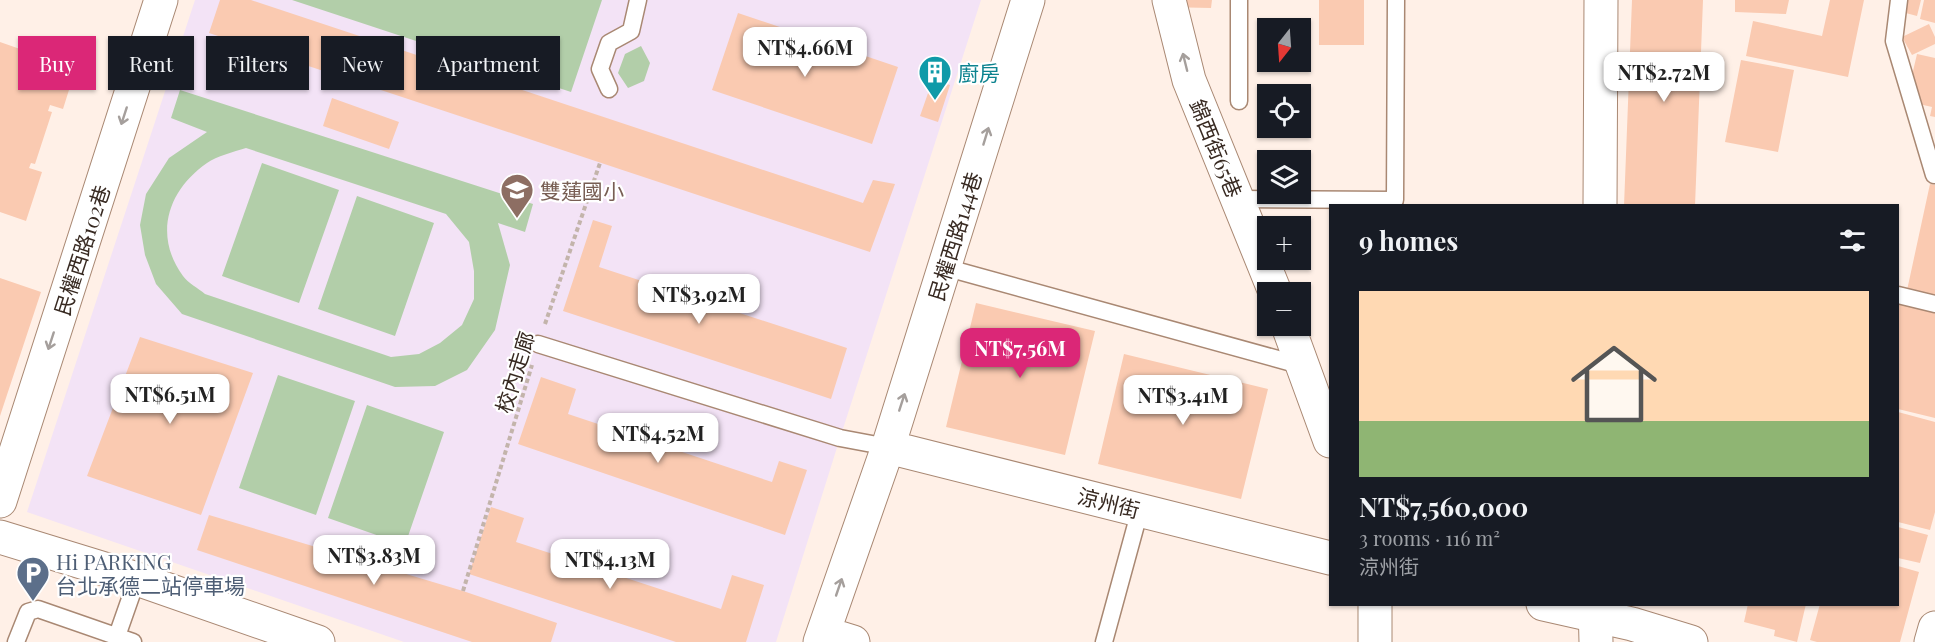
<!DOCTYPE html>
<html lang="en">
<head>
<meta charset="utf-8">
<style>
	:root { --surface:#171b24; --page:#20242c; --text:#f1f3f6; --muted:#9ea1a6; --line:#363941; --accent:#db2777 }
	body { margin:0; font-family:"Playfair Display","Noto Sans TC",serif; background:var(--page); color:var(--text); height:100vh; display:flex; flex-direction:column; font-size:22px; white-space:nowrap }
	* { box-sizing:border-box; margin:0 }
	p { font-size:20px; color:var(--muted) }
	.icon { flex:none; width:33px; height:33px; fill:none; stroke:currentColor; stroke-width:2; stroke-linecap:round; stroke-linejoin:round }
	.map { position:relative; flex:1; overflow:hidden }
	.sheet { position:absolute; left:1329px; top:204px; width:570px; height:402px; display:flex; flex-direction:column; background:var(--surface); border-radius:0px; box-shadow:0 2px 4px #0004 }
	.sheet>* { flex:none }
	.guide { position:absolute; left:18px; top:36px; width:570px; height:54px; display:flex; gap:12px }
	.needle { width:39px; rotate:197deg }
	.buttons { position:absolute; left:1257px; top:18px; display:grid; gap:12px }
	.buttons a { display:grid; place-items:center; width:54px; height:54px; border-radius:0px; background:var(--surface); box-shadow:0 2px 4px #0004; font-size:30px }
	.price { position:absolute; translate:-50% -51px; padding:0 14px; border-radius:12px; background:#fff; color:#222; font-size:20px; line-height:39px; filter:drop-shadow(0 2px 3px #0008) }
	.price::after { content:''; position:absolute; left:50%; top:36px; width:18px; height:14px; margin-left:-9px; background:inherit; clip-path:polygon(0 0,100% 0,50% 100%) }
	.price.selected { background:var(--accent); color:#fff }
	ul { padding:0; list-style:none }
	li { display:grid; align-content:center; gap:12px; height:318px; padding:0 30px }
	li+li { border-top:2px solid var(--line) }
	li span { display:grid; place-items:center; height:186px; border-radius:0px; color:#555 }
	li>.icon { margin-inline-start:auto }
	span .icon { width:108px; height:108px; fill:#fffc; stroke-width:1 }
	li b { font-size:26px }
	h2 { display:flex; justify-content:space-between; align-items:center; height:72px; padding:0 30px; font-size:26px }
	.tag { padding:0 21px; border-radius:0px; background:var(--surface); box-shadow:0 2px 4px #0004; font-size:21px; line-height:54px }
	.tag.selected { background:var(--accent); color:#fff }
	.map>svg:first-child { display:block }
	.education { fill:#f3e3f6 }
	.green { fill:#b2cea9; fill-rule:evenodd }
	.building { fill:#facab1 }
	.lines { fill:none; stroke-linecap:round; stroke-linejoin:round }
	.lane-casing { stroke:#a98873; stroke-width:19 }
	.street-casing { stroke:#a98873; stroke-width:35 }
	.secondary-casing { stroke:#a98873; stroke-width:35 }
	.path { stroke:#c3b4ab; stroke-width:4; stroke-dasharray:4.5 3; stroke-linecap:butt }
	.lane { stroke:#fff; stroke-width:16 }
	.street { stroke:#fff; stroke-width:33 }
	.secondary { stroke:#fff; stroke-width:33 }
	.oneway { stroke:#a59f9c }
	.labels { text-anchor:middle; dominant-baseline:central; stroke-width:4.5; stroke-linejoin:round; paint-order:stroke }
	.culture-label { font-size:21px; fill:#0d838f; stroke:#fff; text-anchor:start }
	.street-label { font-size:21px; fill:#382a22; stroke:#fff }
	.education-label { font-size:21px; fill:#785e54; stroke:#fff; text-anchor:start }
	.service-label { font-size:21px; fill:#4e5e75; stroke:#fff; text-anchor:start }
</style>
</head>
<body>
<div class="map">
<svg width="1935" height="642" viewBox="0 0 1935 642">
	<rect width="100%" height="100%" fill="#fff0e7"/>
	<path class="education" d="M195 0H981L840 438 776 642H404L27 512Z"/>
	<path class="green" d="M292 0H602L571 92Z
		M641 46 650 63 644 81 628 88 618 73 625 54Z
		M180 90 533 204 525 232 498 223 510 265 495 330 467 370 435 386 395 387 182 314 156 284 145 255 140 225 146 194 169 158 207 132 171 118ZM246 148 446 214 469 242 474 271V299L462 325 440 343 419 354 391 357 205 294C198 288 188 283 183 276 153 235 168 190 207 163 217 156 233 152 246 148Z
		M262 163 339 190 299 303 222 276Z
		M357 196 434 223 395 336 318 309Z
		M278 375 355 401 316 515 239 488Z
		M367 405 444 432 405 545 328 518Z"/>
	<path class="building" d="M220 0H251L863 203 873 180 895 184 870 252 209 33Z
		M1164 0H1212L1211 8 1164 7Z
		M1319 0H1364V45H1319Z
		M1632 0H1703L1695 206H1624Z
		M1735 0H1789L1786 14 1735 12Z
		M1830 0H1864L1848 77 1746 56 1753 21 1822 36Z
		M1905 0H1921L1917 16 1902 12Z
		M1924 0H1935V23L1920 19Z
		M738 13 898 67 872 144 712 90Z
		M1929 24 1935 37V44L1912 55 1902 37Z
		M0 42 40 56 43 46 79 58 63 109 50 105 48 111 52 112 35 164 31 163 29 168 42 172 26 221 0 212Z
		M1917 54 1935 58V117L1930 116 1932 107 1906 101Z
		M1741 60 1794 70 1778 152 1725 142Z
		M933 79 950 85 938 122 920 116Z
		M332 98 399 122 389 149 323 126Z
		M1930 184 1935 185V301L1906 295Z
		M593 220 612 226 599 267 847 348 831 399 563 311Z
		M0 278 41 292 0 416Z
		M1898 298 1935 307V418L1898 409Z
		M976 303 1095 331 1065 455 946 427Z
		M140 337 253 373 201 515 87 476Z
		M1124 354 1268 389 1241 499 1098 464Z
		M541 377 576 389 568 414 772 482 779 461 807 470 785 535 518 444Z
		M1898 412 1935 422V512L1930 530 1898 522Z
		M491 507 524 518 516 542 721 609 732 575 764 585 746 642H676L469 574Z
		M209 515 463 591 557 623 551 642H472L197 550Z
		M1898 527 1928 535 1920 563 1898 558Z
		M1898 566 1919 572 1900 642H1817L1810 640 1820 604H1898Z
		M1748 604H1806L1797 642 1774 636 1775 630 1744 622Z"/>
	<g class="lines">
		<defs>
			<path id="lane" d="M1239 0V101
				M1899 0 1894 41 1934 175
				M609 89 600 69 609 43 631 31 638 0
				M1238 199 1395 200 1396 0
				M944 267 1303 366
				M1898 295 1935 304
				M538 344 840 438 888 447
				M117 636 137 579
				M16 642 28 612 38 609 133 642
				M1104 642 1140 510"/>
			<path id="street" d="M1169 0 1189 80 1275 292
				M1288 326 1330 441
				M888 447 1330 558
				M0 501 161 0
				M0 537 137 579 318 642
				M1543 604 1632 624 1691 642
				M824 633 853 642
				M820 642 888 447 1028 0
				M1375 642V604"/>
			<path id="secondary" d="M1600 206 1601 0
				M1595 604 1596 642
				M1931 642 1935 628"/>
		</defs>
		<use href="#lane" class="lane-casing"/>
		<use href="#street" class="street-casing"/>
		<use href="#secondary" class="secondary-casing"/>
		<path class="path" d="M545 324 600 163
			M463 591 532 365"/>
		<use href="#lane" class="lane"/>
		<use href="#street" class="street"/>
		<use href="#secondary" class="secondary"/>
	</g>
	<defs><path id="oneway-shaft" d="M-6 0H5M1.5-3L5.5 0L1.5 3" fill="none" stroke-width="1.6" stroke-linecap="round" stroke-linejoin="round" transform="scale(1.5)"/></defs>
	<g class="oneway">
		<use href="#oneway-shaft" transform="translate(1185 62) rotate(-104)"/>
		<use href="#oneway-shaft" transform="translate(124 116) rotate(108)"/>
		<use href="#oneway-shaft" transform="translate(986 136) rotate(-73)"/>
		<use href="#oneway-shaft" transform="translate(51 341) rotate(108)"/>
		<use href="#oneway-shaft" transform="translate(902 402) rotate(-72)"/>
		<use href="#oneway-shaft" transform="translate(839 587) rotate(-71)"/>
	</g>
	<defs>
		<symbol id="building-pin" viewBox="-11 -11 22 30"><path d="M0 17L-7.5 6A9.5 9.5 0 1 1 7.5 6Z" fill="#0f9aa8" stroke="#fff"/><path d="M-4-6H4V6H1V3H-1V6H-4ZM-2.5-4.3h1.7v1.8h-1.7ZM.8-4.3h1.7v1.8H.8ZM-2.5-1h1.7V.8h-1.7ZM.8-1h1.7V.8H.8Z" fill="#fff"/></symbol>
		<symbol id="school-pin" viewBox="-11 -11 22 30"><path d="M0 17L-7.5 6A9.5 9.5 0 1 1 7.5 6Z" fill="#8d6e63" stroke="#fff"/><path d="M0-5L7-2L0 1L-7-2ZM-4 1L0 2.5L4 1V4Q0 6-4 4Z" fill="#fff"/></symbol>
		<symbol id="parking-pin" viewBox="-11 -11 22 30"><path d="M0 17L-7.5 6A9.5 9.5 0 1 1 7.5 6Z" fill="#5c6f8a" stroke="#fff"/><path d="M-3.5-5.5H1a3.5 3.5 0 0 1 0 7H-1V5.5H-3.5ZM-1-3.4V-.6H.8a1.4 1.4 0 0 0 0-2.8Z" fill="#fff"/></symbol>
	</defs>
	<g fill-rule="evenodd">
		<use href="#building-pin" x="916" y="53" width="38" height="52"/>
		<use href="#school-pin" x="498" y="171" width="38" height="52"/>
		<use href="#parking-pin" x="14" y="554" width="38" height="52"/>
	</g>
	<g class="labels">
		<g class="culture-label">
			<text x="958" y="72">廚房</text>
		</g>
		<g class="street-label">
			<text transform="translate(1217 148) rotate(68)">錦西街65巷</text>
			<text transform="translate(954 236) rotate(-73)">民權西路144巷</text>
			<text transform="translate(81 250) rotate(-72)">民權西路102巷</text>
			<text transform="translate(514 372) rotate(-73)">校內走廊</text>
			<text transform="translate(1109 502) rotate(14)">涼州街</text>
		</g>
		<g class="education-label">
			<text x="540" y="190">雙蓮國小</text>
		</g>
		<g class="service-label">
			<text x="56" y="561">Hi PARKING<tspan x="56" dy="24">台北承德二站停車場</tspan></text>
		</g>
	</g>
</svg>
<div class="buttons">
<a><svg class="needle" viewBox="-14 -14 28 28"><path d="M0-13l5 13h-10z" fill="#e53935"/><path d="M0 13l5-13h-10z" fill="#9ea1a6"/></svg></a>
<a><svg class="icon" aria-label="locate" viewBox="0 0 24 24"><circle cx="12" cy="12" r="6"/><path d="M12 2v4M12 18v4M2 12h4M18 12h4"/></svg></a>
<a><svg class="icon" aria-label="layers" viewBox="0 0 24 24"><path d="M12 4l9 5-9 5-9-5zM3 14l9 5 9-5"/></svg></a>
<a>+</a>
<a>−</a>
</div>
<b class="price" style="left:805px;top:78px">NT$4.66M</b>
<b class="price" style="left:1664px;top:103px">NT$2.72M</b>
<b class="price" style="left:699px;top:325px">NT$3.92M</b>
<b class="price selected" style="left:1020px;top:379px">NT$7.56M</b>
<b class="price" style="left:170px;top:425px">NT$6.51M</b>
<b class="price" style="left:1183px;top:426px">NT$3.41M</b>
<b class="price" style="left:658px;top:464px">NT$4.52M</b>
<b class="price" style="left:374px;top:586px">NT$3.83M</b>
<b class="price" style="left:610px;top:590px">NT$4.13M</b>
<div class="guide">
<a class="tag selected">Buy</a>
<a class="tag">Rent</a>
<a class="tag">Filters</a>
<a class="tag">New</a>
<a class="tag">Apartment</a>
</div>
<section class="sheet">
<h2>9 homes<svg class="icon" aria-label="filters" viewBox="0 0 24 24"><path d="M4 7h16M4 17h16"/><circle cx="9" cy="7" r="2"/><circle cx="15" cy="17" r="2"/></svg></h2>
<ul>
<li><span style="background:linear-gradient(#ffd9b3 70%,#8fb573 0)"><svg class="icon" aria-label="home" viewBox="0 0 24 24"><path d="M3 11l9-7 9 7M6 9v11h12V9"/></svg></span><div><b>NT$7,560,000</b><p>3 rooms · 116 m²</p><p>涼州街</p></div></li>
</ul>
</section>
</div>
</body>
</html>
